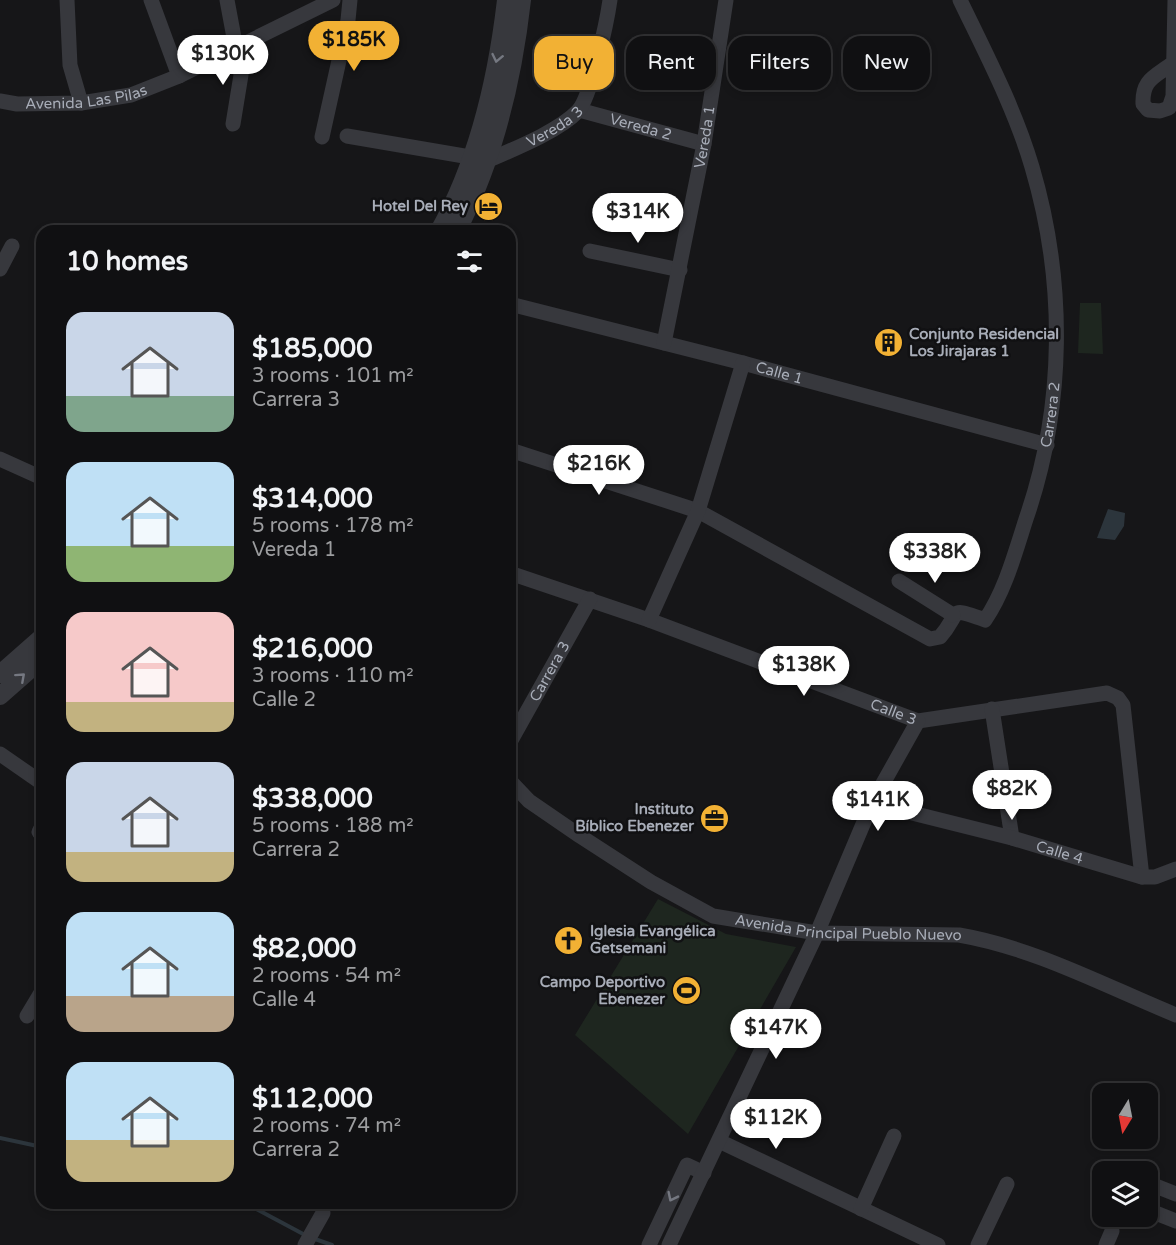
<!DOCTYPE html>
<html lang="en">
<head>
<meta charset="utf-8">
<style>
	:root { --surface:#101012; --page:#1e1e20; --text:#f1f3f6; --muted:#9c9d9f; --line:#303032; --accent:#f2b134 }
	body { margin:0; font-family:"Varela Round",sans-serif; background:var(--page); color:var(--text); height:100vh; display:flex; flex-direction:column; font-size:22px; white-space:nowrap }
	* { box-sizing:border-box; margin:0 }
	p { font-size:20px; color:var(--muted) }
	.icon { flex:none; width:33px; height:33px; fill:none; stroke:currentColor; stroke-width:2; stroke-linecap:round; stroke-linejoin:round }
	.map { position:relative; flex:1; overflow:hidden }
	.details { position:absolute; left:36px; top:225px; width:480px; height:984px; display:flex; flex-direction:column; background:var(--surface); border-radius:18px; box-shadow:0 3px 9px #0003,0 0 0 2px var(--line) }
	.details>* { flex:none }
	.banner { position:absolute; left:534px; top:36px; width:552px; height:54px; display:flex; gap:12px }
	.needle { width:39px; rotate:190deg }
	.fabs { position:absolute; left:1092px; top:1083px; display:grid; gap:12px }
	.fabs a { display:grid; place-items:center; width:66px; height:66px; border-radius:12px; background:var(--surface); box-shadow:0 3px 9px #0003,0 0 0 2px var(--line); font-size:30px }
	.price { position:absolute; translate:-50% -51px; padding:0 14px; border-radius:21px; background:#fff; color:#222; font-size:20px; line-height:39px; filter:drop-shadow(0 2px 3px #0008) }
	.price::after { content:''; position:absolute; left:50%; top:36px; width:18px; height:14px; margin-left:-9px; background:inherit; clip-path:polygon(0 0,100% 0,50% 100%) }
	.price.current { background:var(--accent); color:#111 }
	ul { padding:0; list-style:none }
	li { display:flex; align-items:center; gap:18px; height:150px; padding:0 30px }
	li span { display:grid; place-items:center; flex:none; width:168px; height:120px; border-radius:18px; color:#555 }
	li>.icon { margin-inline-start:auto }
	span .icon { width:72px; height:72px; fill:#fffc; stroke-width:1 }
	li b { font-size:26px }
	h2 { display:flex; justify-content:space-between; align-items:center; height:72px; padding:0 30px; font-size:26px }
	.chip { padding:0 21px; border-radius:18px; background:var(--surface); box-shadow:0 3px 9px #0003,0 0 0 2px var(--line); font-size:21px; line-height:54px }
	.chip.current { background:var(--accent); color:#111 }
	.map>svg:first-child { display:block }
	.green { fill:#1e261f }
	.water { fill:#2c353c }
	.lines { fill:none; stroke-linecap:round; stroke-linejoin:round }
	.stream { stroke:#2c353c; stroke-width:4 }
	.minor { stroke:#37383d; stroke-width:15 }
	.tertiary { stroke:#37383d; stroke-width:18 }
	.oneway { stroke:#757881 }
	.labels { text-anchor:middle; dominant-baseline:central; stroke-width:5; stroke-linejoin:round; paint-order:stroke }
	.street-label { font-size:15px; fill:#a8adb8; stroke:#111113 }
	.poi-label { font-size:15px; font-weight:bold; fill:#a8adb8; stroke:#111113; text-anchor:end }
</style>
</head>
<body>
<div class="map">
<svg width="1176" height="1245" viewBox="0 0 1176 1245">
	<rect width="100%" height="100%" fill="#161618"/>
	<path class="green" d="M1080 303H1101L1103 354 1078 353Z
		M658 899 726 934 796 947 688 1134 575 1035Z"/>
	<path class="water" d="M1108 509 1125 513 1124 526 1115 540 1097 538Z"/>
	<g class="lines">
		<path class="stream" d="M0 1138 42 1147
			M245 1203 305 1235
			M312 1238 332 1245"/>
		<g class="minor">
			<path d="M67 0 70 65 81 103"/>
			<path d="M151 0 179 76"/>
			<path d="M227 0 241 75 233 124"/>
			<path d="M1173 63C1155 77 1142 79 1143 104L1148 110 1160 111 1169 108 1173 96 1175 0"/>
			<path id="s1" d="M0 101 17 104 81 103 131 95 179 76 333 0"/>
			<path id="s2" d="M579 110 704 144"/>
			<path d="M347 136 470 157"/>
			<path d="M322 137 348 20 350 0"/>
			<path id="s3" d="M489 160C514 149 559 131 578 111 591 97 607 21 610 0"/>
			<path d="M590 251 680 270"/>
			<path d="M0 269 12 246"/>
			<path id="s4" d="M510 304 743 363 1047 445"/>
			<path id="s5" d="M664 343 704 144 726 0"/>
			<path id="s6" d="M510 450 698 511 930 639 940 637C962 612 946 606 985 620 1005 591 1015 553 1026 519 1065 406 1066 282 1032 167 1015 109 986 54 960 0"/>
			<path d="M0 459 42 478"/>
			<path id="s7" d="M510 573 649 620 918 721 1107 693 1118 698 1123 705 1142 877"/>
			<path d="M899 581 953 615"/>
			<path d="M649 620 698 511 743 363"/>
			<path d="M992 709 1012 838"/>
			<path id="s8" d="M510 742 590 599"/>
			<path d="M0 754 42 783"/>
			<path id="s9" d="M510 781 529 801 580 836 651 882 713 916 817 933 959 935C1035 948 1105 986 1176 1015"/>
			<path id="s10" d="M872 803 1012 838 1142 877H1155L1176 869"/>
			<path d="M39 832 42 826"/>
			<path d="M27 1016 42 991"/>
			<path d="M719 1141 938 1245"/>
			<path d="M1148 1183 1176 1194"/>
			<path d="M861 1209 894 1136"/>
			<path d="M1148 1210 1176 1221"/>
			<path d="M305 1245 323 1213"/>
			<path d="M649 1245 687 1165 704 1173"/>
			<path d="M669 1245 817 933 872 803 918 721"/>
			<path d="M978 1245 1007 1184"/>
			<path d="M1106 1245 1112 1231"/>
		</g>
		<path class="tertiary" d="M439 231C478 161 497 78 506 0
			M457 231C494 160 513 80 522 0
			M0 674 42 637
			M0 696 42 659"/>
	</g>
	<defs><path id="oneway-chevron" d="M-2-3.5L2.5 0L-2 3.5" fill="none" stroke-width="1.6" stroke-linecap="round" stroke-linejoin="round" transform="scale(1.5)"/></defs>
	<g class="oneway">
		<use href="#oneway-chevron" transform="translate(497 58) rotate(102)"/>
		<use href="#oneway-chevron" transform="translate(21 677) rotate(-42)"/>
		<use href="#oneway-chevron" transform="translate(672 1197) rotate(116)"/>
	</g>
	<defs>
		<symbol id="hotel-disc" viewBox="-11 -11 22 22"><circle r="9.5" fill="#f2b134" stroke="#111113"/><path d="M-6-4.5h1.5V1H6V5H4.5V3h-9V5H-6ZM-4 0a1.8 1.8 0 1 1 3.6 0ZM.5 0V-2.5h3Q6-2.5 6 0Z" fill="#111"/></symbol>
		<symbol id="building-disc" viewBox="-11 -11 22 22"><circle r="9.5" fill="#f2b134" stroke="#111113"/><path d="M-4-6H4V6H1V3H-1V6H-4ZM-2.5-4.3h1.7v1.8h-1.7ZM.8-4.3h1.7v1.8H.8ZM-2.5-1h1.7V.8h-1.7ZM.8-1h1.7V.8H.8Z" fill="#111"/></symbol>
		<symbol id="office-disc" viewBox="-11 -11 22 22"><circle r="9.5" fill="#f2b134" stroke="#111113"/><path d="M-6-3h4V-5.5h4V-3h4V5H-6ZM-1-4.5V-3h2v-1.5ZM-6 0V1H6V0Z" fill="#111"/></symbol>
		<symbol id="church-disc" viewBox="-11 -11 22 22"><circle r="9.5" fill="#f2b134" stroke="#111113"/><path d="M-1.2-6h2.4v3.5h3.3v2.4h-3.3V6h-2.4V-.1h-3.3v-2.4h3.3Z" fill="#111"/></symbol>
		<symbol id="stadium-disc" viewBox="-11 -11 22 22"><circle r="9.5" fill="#f2b134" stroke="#111113"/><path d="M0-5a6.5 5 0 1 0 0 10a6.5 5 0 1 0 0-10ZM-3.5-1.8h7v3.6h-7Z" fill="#111"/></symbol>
	</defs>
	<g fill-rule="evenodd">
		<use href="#hotel-disc" x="472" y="190" width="33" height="33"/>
		<use href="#building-disc" x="872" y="326" width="33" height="33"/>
		<use href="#office-disc" x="698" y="802" width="33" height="33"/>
		<use href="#church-disc" x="552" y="924" width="33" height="33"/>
		<use href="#stadium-disc" x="670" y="974" width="33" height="33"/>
	</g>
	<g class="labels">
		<g class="street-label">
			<text stroke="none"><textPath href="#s1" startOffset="87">Avenida Las Pilas</textPath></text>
			<text stroke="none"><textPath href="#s3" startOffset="74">Vereda 3</textPath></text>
			<text stroke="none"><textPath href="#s2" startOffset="64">Vereda 2</textPath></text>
			<text stroke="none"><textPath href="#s5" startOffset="210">Vereda 1</textPath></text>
			<text stroke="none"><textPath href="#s4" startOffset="278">Calle 1</textPath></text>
			<text stroke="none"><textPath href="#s6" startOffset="748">Carrera 2</textPath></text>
			<text stroke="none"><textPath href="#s8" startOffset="81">Carrera 3</textPath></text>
			<text stroke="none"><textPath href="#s7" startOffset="408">Calle 3</textPath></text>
			<text stroke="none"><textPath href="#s10" startOffset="194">Calle 4</textPath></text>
			<text stroke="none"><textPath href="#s9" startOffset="381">Avenida Principal Pueblo Nuevo</textPath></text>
		</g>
		<g class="poi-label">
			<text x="468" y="206">Hotel Del Rey</text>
			<text x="909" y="334" text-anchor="start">Conjunto Residencial<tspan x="909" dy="17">Los Jirajaras 1</tspan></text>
			<text x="694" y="809">Instituto<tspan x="694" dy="17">Bíblico Ebenezer</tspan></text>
			<text x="590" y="931" text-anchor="start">Iglesia Evangélica<tspan x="590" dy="17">Getsemani</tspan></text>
			<text x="665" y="982">Campo Deportivo<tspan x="665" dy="17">Ebenezer</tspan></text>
		</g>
	</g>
</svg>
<div class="fabs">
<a><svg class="needle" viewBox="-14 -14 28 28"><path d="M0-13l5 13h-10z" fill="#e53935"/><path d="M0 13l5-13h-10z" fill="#9c9d9f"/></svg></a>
<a><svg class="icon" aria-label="layers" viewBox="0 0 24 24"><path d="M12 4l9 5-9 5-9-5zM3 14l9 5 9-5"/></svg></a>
</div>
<b class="price current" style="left:354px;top:72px">$185K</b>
<b class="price" style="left:223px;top:86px">$130K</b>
<b class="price" style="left:638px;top:244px">$314K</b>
<b class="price" style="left:599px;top:496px">$216K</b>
<b class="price" style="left:935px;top:584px">$338K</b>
<b class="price" style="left:804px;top:697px">$138K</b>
<b class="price" style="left:1012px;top:821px">$82K</b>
<b class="price" style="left:878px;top:832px">$141K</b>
<b class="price" style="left:776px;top:1060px">$147K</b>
<b class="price" style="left:776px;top:1150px">$112K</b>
<div class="banner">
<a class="chip current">Buy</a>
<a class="chip">Rent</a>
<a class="chip">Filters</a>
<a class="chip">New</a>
</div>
<section class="details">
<h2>10 homes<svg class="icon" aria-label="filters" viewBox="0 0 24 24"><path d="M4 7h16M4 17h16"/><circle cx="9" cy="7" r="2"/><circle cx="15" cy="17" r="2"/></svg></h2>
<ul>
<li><span style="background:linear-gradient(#c9d6e8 70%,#7fa58c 0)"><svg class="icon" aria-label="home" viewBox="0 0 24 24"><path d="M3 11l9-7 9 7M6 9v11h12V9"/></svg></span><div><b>$185,000</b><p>3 rooms · 101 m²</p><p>Carrera 3</p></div></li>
<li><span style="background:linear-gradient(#bfe0f5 70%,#8fb573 0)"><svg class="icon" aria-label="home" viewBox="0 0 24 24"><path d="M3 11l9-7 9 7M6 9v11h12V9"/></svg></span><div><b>$314,000</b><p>5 rooms · 178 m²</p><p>Vereda 1</p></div></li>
<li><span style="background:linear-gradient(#f6c9c9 75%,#c2b280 0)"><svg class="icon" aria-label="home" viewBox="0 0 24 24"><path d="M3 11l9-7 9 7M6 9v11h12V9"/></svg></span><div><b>$216,000</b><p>3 rooms · 110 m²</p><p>Calle 2</p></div></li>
<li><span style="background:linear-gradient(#c9d6e8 75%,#c2b280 0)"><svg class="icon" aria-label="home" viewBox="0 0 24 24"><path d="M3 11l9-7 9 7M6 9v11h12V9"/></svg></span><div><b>$338,000</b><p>5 rooms · 188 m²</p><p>Carrera 2</p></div></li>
<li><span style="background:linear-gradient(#bfe0f5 70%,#b9a48a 0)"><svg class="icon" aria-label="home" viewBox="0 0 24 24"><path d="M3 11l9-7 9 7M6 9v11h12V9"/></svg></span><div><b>$82,000</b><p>2 rooms · 54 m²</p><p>Calle 4</p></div></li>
<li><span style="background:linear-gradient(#bfe0f5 65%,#c2b280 0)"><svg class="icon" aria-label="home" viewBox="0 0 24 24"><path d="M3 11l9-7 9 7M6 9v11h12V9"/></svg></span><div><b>$112,000</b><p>2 rooms · 74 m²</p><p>Carrera 2</p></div></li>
</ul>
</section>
</div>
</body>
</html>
